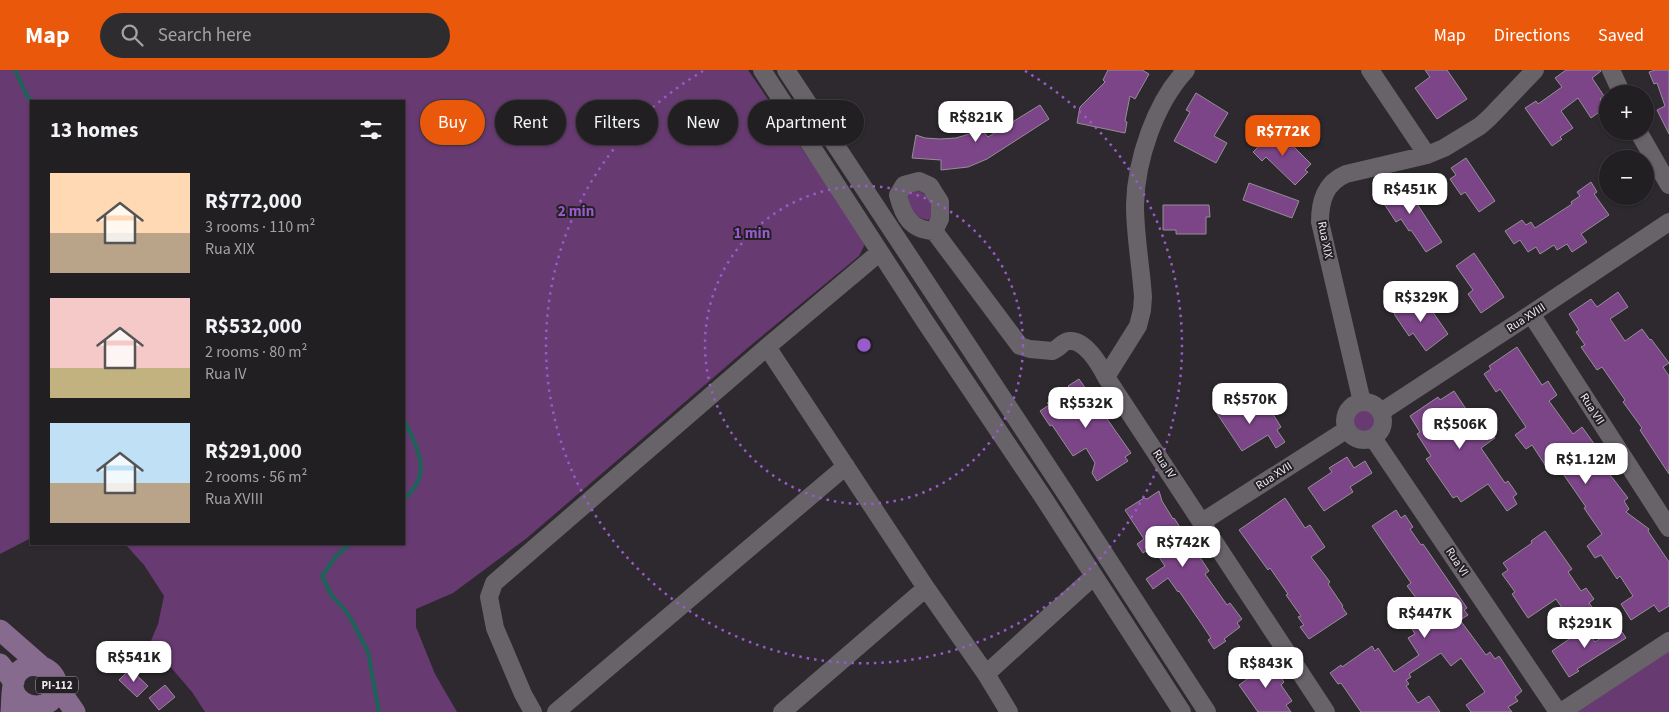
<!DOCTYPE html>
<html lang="en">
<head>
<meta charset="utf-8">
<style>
	:root { --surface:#221f22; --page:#2e2c2f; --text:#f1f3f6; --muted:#a2a2a5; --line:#3f3d40; --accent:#ea580c }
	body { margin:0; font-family:"Source Sans 3",sans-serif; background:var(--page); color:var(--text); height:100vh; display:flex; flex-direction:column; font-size:19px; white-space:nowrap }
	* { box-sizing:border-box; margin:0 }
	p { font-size:16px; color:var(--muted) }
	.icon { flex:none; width:28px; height:28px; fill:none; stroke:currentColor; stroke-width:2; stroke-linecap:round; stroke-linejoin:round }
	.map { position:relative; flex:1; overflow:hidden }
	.panel { position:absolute; left:30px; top:30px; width:375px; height:445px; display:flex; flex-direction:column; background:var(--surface); border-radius:0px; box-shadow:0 1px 4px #0004,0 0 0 1px var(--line) }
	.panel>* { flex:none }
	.banner { position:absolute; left:420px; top:30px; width:475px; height:45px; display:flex; gap:10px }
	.buttons { position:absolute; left:1599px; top:15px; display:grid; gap:10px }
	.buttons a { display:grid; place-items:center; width:55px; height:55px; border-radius:50%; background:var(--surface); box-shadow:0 1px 4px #0004,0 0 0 1px var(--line); font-size:25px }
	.price { position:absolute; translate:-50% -42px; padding:0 11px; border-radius:10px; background:#fff; color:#222; font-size:16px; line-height:32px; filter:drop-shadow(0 1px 2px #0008) }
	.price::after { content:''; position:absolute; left:50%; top:30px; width:15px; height:11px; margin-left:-8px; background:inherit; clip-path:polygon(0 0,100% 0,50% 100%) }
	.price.active { background:var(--accent); color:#fff }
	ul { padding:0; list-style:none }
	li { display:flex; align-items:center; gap:15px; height:125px; padding:0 20px }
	li span { display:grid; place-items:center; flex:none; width:140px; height:100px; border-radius:0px; color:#555 }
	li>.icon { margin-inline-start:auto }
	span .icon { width:60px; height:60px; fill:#fffc; stroke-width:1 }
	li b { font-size:21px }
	h2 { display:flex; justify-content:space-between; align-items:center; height:60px; padding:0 20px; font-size:21px }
	.tag { padding:0 18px; border-radius:22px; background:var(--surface); box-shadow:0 1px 4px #0004,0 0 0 1px var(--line); font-size:18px; line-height:45px }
	.tag.active { background:var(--accent); color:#fff }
	header { display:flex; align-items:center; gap:30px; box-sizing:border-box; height:70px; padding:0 25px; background:var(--accent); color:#fff }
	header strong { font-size:24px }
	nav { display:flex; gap:28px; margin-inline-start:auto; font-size:18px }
	.search { width:350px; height:45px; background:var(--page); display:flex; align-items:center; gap:12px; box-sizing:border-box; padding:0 18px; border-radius:28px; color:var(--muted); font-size:19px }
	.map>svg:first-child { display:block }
	.green { fill:#673a71 }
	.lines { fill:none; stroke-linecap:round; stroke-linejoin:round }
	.stream { stroke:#1c6458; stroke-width:4 }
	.building { fill:#7c4588; stroke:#948f95 }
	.minor { stroke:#686369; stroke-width:18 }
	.major { stroke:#876b8e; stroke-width:21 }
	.ring { fill:none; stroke:#975bca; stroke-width:2.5; stroke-dasharray:2.5 5 }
	.labels { text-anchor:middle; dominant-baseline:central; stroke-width:4; stroke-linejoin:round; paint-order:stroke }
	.shield { fill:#231f24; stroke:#b0acb1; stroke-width:1 }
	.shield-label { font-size:11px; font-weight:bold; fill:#ece9ed }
	.street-label { font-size:12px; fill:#ece9ed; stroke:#231f24 }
	.centre { fill:#975bca; stroke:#231f24; stroke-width:2.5 }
	.ring-label { font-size:15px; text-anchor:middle; font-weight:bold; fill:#975bca; stroke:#231f24; stroke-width:4; stroke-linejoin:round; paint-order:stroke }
</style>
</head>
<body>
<header>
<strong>Map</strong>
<div class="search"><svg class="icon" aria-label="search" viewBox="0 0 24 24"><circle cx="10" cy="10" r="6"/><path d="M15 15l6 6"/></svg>Search here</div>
<nav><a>Map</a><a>Directions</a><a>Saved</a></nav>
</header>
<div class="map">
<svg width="1669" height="642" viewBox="0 0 1669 642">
	<rect width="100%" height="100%" fill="#2d292e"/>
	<path class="green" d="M0 0H748L866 172 859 186 750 276 527 468 453 523 416 539V557L435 604 457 642H205L192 622 150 573 158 554 164 526 144 495 125 474H404V31H31V468L0 484Z
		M914 120C928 122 933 133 932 147L929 150C914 149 909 136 907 123Z
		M1348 351a16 16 0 1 1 32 0a16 16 0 1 1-32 0Z
		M1669 578V642H1570Z"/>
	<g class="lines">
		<path class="stream" d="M15 0 27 26 32 31
			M404 349C417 379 434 403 404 429
			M350 474 336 486 322 506 332 526 345 540 352 551 368 582 379 642"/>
	</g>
	<path class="building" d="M1108 0H1142L1149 4 1135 29 1130 26 1125 51 1127 52 1125 63 1077 53 1080 37 1105 12 1103 10Z
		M1425 0H1447L1467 29 1437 49 1415 18 1430 7Z
		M1566 0H1601V1L1592 8 1604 26 1600 29 1606 37 1591 48 1578 28 1561 41 1573 58 1560 67 1562 69 1552 76 1525 38 1536 31 1538 34 1562 17 1555 8Z
		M1655 0H1669V64L1657 40 1665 36 1657 13 1654 14 1649 2Z
		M1196 23 1228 43 1214 66 1227 73 1216 93 1174 71 1190 42 1186 40Z
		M1040 35 1049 49 987 89 968 97 941 100V90L912 88 916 65 925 68 940 69 956 68 969 64 980 58 988 67Z
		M1276 59 1311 94 1305 100 1308 102 1295 115 1266 87 1262 91 1253 82Z
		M1466 88 1495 131 1479 142 1465 122 1461 125 1450 109 1456 105 1451 98Z
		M1402 111 1442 172 1426 182 1411 160 1409 161 1401 149 1396 152 1379 126Z
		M1591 112 1597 122 1594 124 1609 145 1581 164 1587 172 1572 182 1567 174 1557 180 1554 175 1540 184 1536 177 1528 182 1520 170 1514 174 1505 161 1522 150 1526 155 1531 152 1535 158 1572 134 1571 132 1580 126 1577 122Z
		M1249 113 1299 131 1292 148 1243 130Z
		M1163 135H1209L1210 147H1206V164H1176V160H1163Z
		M1474 183 1504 227 1481 243 1468 224 1473 220 1456 196Z
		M1618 222 1628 237 1610 249 1625 271 1642 259 1650 270 1651 269 1669 293 1663 297 1669 306V404L1640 360 1642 358 1623 332 1625 330 1602 297 1597 300 1581 277 1585 275 1576 262 1579 260 1569 244 1591 229 1597 237Z
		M1421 225 1448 264 1426 281 1413 263 1409 266 1394 244Z
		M1517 277 1542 315 1548 311 1557 325 1549 331 1573 364 1582 357 1598 379 1595 381 1606 396 1604 397 1628 428 1624 431 1629 439 1626 442 1649 459 1648 461 1669 492V536L1659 542 1654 535 1631 550 1621 534 1633 526 1620 506 1617 509 1601 485 1595 488 1587 476 1602 464 1584 438 1586 437 1559 398 1551 404 1532 375 1526 379 1515 365 1526 357 1500 319 1496 322 1484 304 1491 299 1489 296Z
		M1079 309 1131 383 1125 387 1128 391 1097 411 1092 403 1095 393 1086 378 1073 386 1052 355 1050 356 1040 341 1049 335 1047 333 1070 318 1068 316Z
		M1454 321 1472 348 1478 344 1495 368 1481 378 1505 413 1508 411 1517 424 1513 427 1517 434 1507 441 1488 414 1461 432 1457 426 1453 428 1426 389 1431 386 1417 364 1420 362 1410 346 1438 327 1440 330Z
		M1251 328 1259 341 1263 339 1266 344 1271 341 1281 357 1277 360 1285 372 1276 378 1268 365 1242 381 1216 342 1227 335 1231 341Z
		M1347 387 1354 398 1365 391 1372 403 1350 417 1353 422 1324 441 1308 418 1332 402 1329 398Z
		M1159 421 1162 431 1173 449 1174 448 1209 501 1205 504 1227 535 1230 533 1242 549 1237 553 1240 557 1224 569 1226 571 1214 579 1208 570 1211 568 1201 553 1179 521 1178 522 1168 508 1153 519 1146 509 1165 496 1152 477 1143 483 1137 474 1144 469 1125 440 1144 428 1147 429Z
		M1285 428 1305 458 1310 455 1325 477 1311 487 1330 512 1328 514 1343 536 1342 537 1347 544 1309 569 1300 557 1304 555 1298 547 1301 546 1286 525 1288 524 1270 498 1268 500 1239 460Z
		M1396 440 1401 448 1405 445 1413 457 1410 459 1421 475 1423 474 1467 538 1464 540 1468 545 1460 550 1486 585 1490 582 1495 589 1499 586 1522 621 1515 627 1518 631 1508 637 1512 642H1471L1466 635 1485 622 1461 588 1451 596 1441 583 1409 604 1411 607 1406 610 1409 614 1406 616 1418 633 1429 626 1440 642H1361L1341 613 1338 614 1330 603 1341 595 1342 597 1372 576 1375 581 1378 578 1394 602 1419 585 1408 568 1415 564 1412 559 1422 553 1418 547 1426 541 1407 516 1411 513 1372 456Z
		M1545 461 1572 499 1568 502 1581 521 1586 518 1594 529 1589 533 1592 537 1571 551 1556 529 1528 548 1512 524 1515 522 1502 504 1508 500 1503 493 1532 473 1531 471Z
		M1618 556 1626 568 1577 599 1579 601 1569 607 1552 581 1585 558 1595 572Z
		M1267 587 1284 612 1281 615 1292 631 1286 635 1291 642H1258L1239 615 1250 607 1246 602Z
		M130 599 148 616 137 627 119 610Z
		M165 615 175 627 159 640 149 628Z"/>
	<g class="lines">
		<path class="minor" d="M762 0 924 250 1043 427 1182 642
			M786 0 1062 418 1207 642
			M1370 0 1427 85
			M1611 0 1622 24
			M1638 61 1669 115
			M919 111 930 116 940 132V149L934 161C911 160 903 146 898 125L904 115Z
			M934 161 1020 276 1030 279 1052 281C1059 279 1063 271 1069 271 1085 269 1100 295 1106 307L1326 642
			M1531 244 1669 458
			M767 277 926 518 986 604 1009 642
			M1106 307 1138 256 1142 240 1143 227C1141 196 1135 166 1135 135 1136 90 1155 33 1186 0
			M1345 351a19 19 0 1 1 38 0a19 19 0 1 1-38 0Z
			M1362 332 1320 152C1320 131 1325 113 1346 104L1427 85 1444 78 1480 56 1489 48 1535 0
			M1381 342 1531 244 1669 152
			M1373 368 1558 642
			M1202 452 1346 360
			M986 604 1094 506
			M533 642 523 624 495 558 489 527 494 513 767 277 880 182
			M556 642 846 396
			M782 642 926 518
			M1561 642 1669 571"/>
		<path class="major" d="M0 560 40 595
			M0 594 14 612
			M57 616 75 642
			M11 642C12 631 11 617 15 607 25 587 57 595 57 617 56 642 18 642 13 618"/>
	</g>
	<g class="ring">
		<circle cx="864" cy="275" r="159"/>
		<path d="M1025 1A318 318 0 1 1 703 1"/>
	</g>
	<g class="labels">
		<rect class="shield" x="36" y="606.5" width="42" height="17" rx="4"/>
		<g class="shield-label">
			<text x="57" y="615">PI-112</text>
		</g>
		<g class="street-label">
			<text transform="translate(1325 170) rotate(79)">Rua XIX</text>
			<text transform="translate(1526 248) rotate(-33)">Rua XVIII</text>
			<text transform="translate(1592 339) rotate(57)">Rua VII</text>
			<text transform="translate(1164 394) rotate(57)">Rua IV</text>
			<text transform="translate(1274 406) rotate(-33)">Rua XVII</text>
			<text transform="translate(1457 492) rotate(56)">Rua VI</text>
		</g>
	</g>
	<circle cx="864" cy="275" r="8" class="centre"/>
	<g class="ring-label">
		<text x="576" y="146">2 min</text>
		<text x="752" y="168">1 min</text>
	</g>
</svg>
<div class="buttons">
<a>+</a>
<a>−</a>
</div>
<b class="price" style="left:976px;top:73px">R$821K</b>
<b class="price active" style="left:1283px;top:87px">R$772K</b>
<b class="price" style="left:1410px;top:145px">R$451K</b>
<b class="price" style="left:1421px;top:253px">R$329K</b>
<b class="price" style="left:1250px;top:355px">R$570K</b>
<b class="price" style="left:1086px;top:359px">R$532K</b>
<b class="price" style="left:1460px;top:380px">R$506K</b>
<b class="price" style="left:1586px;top:415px">R$1.12M</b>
<b class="price" style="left:1183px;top:498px">R$742K</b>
<b class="price" style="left:1425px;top:569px">R$447K</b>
<b class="price" style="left:1585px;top:579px">R$291K</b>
<b class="price" style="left:134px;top:613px">R$541K</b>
<b class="price" style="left:1266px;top:619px">R$843K</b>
<div class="banner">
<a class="tag active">Buy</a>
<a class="tag">Rent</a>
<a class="tag">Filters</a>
<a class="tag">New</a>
<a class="tag">Apartment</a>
</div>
<section class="panel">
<h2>13 homes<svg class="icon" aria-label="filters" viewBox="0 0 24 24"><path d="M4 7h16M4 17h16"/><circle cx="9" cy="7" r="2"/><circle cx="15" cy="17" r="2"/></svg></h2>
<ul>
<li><span style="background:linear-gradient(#ffd9b3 60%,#b9a48a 0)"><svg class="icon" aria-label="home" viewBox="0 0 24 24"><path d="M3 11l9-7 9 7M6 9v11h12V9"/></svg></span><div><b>R$772,000</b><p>3 rooms · 110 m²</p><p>Rua XIX</p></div></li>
<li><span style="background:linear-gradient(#f6c9c9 70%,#c2b280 0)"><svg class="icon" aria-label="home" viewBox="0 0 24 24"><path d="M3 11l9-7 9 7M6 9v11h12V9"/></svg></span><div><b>R$532,000</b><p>2 rooms · 80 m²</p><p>Rua IV</p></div></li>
<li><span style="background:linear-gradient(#bfe0f5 60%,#b9a48a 0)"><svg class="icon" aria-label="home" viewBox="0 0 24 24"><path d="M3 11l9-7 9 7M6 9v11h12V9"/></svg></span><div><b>R$291,000</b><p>2 rooms · 56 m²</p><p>Rua XVIII</p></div></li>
</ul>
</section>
</div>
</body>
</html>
